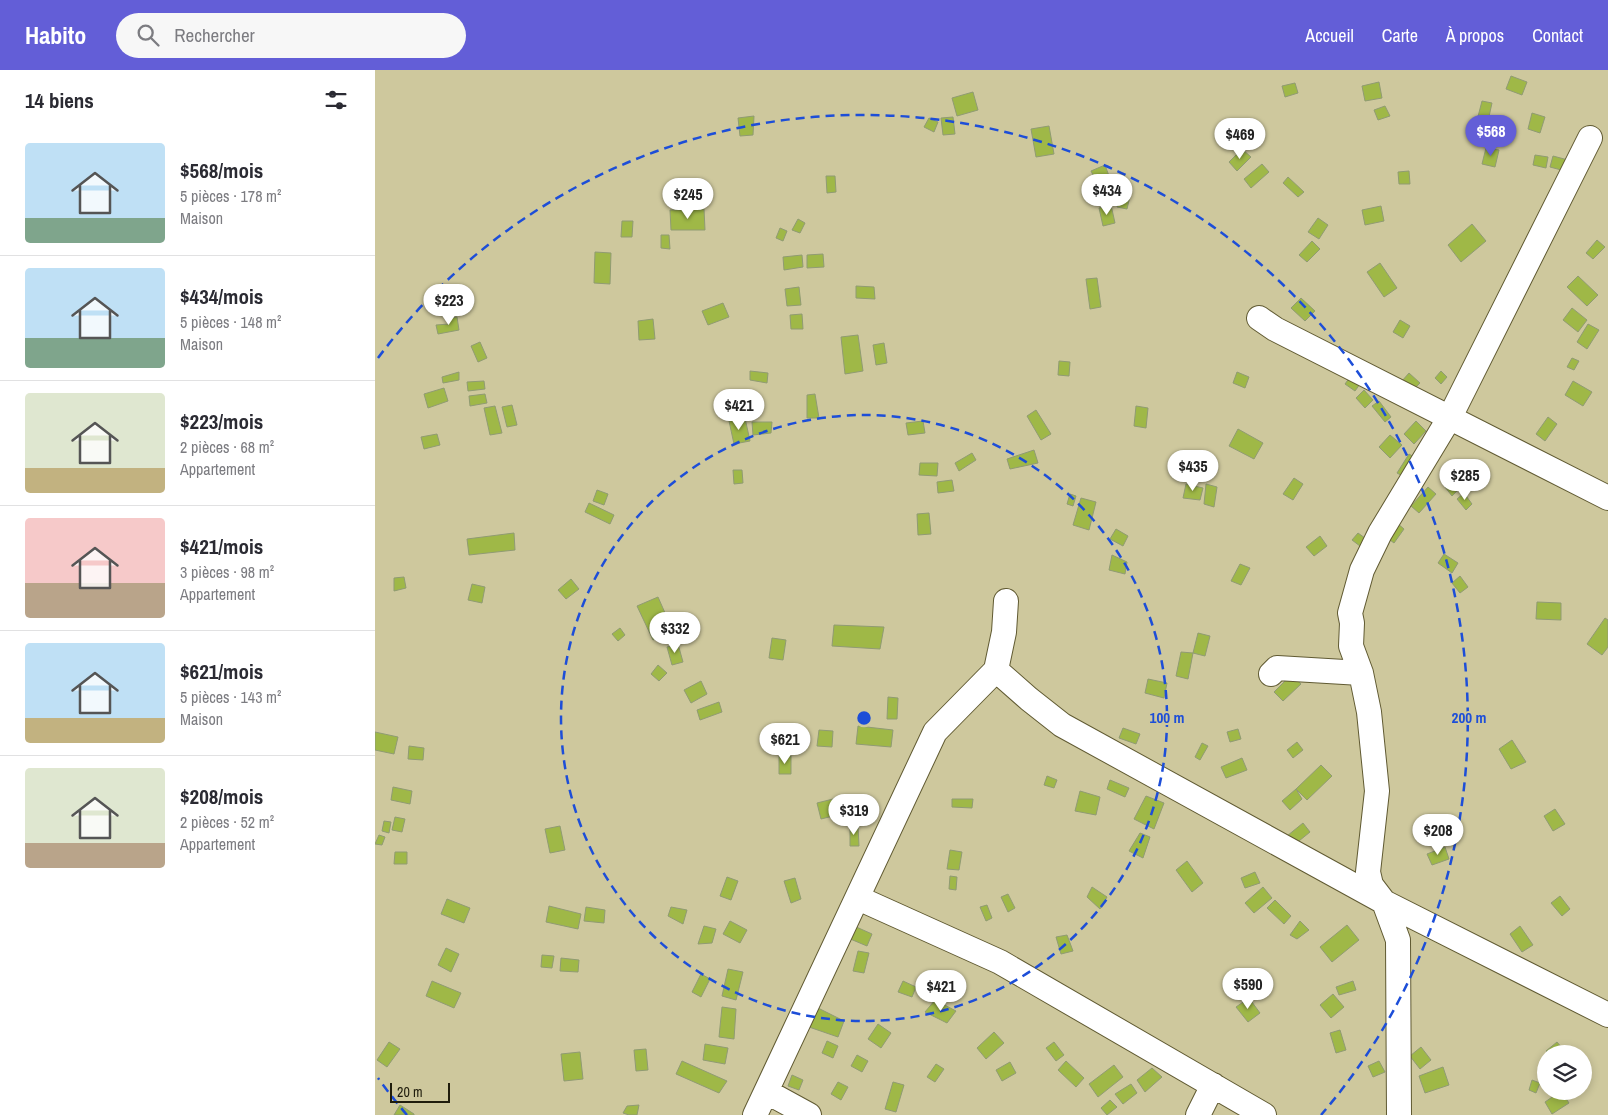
<!DOCTYPE html>
<html lang="fr">
<head>
<meta charset="utf-8">
<style>
	:root { --surface:#fff; --page:#f7f7f7; --text:#2b2b33; --muted:#7c7c81; --line:#e1e1e2; --accent:#635ed7 }
	body { margin:0; font-family:"Archivo Narrow",sans-serif; background:var(--page); color:var(--text); height:100vh; display:flex; flex-direction:column; font-size:19px; white-space:nowrap }
	* { box-sizing:border-box; margin:0 }
	p { font-size:16px; color:var(--muted) }
	.icon { flex:none; width:28px; height:28px; fill:none; stroke:currentColor; stroke-width:2; stroke-linecap:round; stroke-linejoin:round }
	.map { position:relative; flex:1; overflow:hidden }
	.side { display:flex; flex-direction:column; background:var(--surface); width:375px }
	.side>* { flex:none }
	.fabs { position:absolute; left:1162px; top:975px; display:grid; gap:10px }
	.fabs a { display:grid; place-items:center; width:55px; height:55px; border-radius:50%; background:var(--surface); box-shadow:0 2px 8px #0003; font-size:25px }
	.scale { position:absolute; left:15px; bottom:12px; width:60px; box-sizing:border-box; padding-left:5px; border:2px solid #1f1c0c; border-top:0; font-size:14px; line-height:18px; white-space:nowrap; color:#1f1c0c; -webkit-text-stroke:4px #cec89d; paint-order:stroke }
	.price { position:absolute; translate:-50% -42px; padding:0 11px; border-radius:18px; background:#fff; color:#222; font-size:16px; line-height:32px; filter:drop-shadow(0 1px 2px #0008) }
	.price::after { content:''; position:absolute; left:50%; top:30px; width:15px; height:11px; margin-left:-8px; background:inherit; clip-path:polygon(0 0,100% 0,50% 100%) }
	.price.active { background:var(--accent); color:#fff }
	ul { padding:0; list-style:none }
	li { display:flex; align-items:center; gap:15px; height:125px; padding:0 25px }
	li+li { border-top:1px solid var(--line) }
	li span { display:grid; place-items:center; flex:none; width:140px; height:100px; border-radius:5px; color:#555 }
	li>.icon { margin-inline-start:auto }
	span .icon { width:60px; height:60px; fill:#fffc; stroke-width:1 }
	li b { font-size:21px }
	h2 { display:flex; justify-content:space-between; align-items:center; height:60px; padding:0 25px; font-size:21px }
	header { display:flex; align-items:center; gap:30px; box-sizing:border-box; height:70px; padding:0 25px; background:var(--accent); color:#fff }
	header strong { font-size:24px }
	nav { display:flex; gap:28px; margin-inline-start:auto; font-size:18px }
	.search { width:350px; height:45px; background:var(--page); display:flex; align-items:center; gap:12px; box-sizing:border-box; padding:0 18px; border-radius:28px; color:var(--muted); font-size:19px }
	main { display:flex; flex:1; min-height:0 }
	.map>svg:first-child { display:block }
	.building { fill:#9fb847; stroke:#909b73 }
	.lines { fill:none; stroke-linecap:round; stroke-linejoin:round }
	.minor-casing { stroke:#605a32; stroke-width:26 }
	.minor { stroke:#fff; stroke-width:24 }
	.ring { fill:none; stroke:#1d4ed8; stroke-width:2.5; stroke-dasharray:9 6 }
	.centre { fill:#1d4ed8; stroke:#cec89d; stroke-width:2.5 }
	.ring-label { font-size:15px; text-anchor:middle; font-weight:bold; fill:#1d4ed8; stroke:#cec89d; stroke-width:4; stroke-linejoin:round; paint-order:stroke }
</style>
</head>
<body>
<header>
<strong>Habito</strong>
<div class="search"><svg class="icon" aria-label="search" viewBox="0 0 24 24"><circle cx="10" cy="10" r="6"/><path d="M15 15l6 6"/></svg>Rechercher</div>
<nav><a>Accueil</a><a>Carte</a><a>À propos</a><a>Contact</a></nav>
</header>
<main>
<section class="side">
<h2>14 biens<svg class="icon" aria-label="filters" viewBox="0 0 24 24"><path d="M4 7h16M4 17h16"/><circle cx="9" cy="7" r="2"/><circle cx="15" cy="17" r="2"/></svg></h2>
<ul>
<li><span style="background:linear-gradient(#bfe0f5 75%,#7fa58c 0)"><svg class="icon" aria-label="home" viewBox="0 0 24 24"><path d="M3 11l9-7 9 7M6 9v11h12V9"/></svg></span><div><b>$568/mois</b><p>5 pièces · 178 m²</p><p>Maison</p></div></li>
<li><span style="background:linear-gradient(#bfe0f5 70%,#7fa58c 0)"><svg class="icon" aria-label="home" viewBox="0 0 24 24"><path d="M3 11l9-7 9 7M6 9v11h12V9"/></svg></span><div><b>$434/mois</b><p>5 pièces · 148 m²</p><p>Maison</p></div></li>
<li><span style="background:linear-gradient(#dfe7d0 75%,#c2b280 0)"><svg class="icon" aria-label="home" viewBox="0 0 24 24"><path d="M3 11l9-7 9 7M6 9v11h12V9"/></svg></span><div><b>$223/mois</b><p>2 pièces · 68 m²</p><p>Appartement</p></div></li>
<li><span style="background:linear-gradient(#f6c9c9 65%,#b9a48a 0)"><svg class="icon" aria-label="home" viewBox="0 0 24 24"><path d="M3 11l9-7 9 7M6 9v11h12V9"/></svg></span><div><b>$421/mois</b><p>3 pièces · 98 m²</p><p>Appartement</p></div></li>
<li><span style="background:linear-gradient(#bfe0f5 75%,#c2b280 0)"><svg class="icon" aria-label="home" viewBox="0 0 24 24"><path d="M3 11l9-7 9 7M6 9v11h12V9"/></svg></span><div><b>$621/mois</b><p>5 pièces · 143 m²</p><p>Maison</p></div></li>
<li><span style="background:linear-gradient(#dfe7d0 75%,#b9a48a 0)"><svg class="icon" aria-label="home" viewBox="0 0 24 24"><path d="M3 11l9-7 9 7M6 9v11h12V9"/></svg></span><div><b>$208/mois</b><p>2 pièces · 52 m²</p><p>Appartement</p></div></li>
</ul>
</section>
<div class="map">
<svg width="1233" height="1045" viewBox="0 0 1233 1045">
	<rect width="100%" height="100%" fill="#cec89d"/>
	<path class="building" d="M1136 6 1152 12 1147 25 1131 19Z
		M1004 12 1007 28 990 31 987 16Z
		M920 13 923 23 910 27 907 16Z
		M598 22 603 40 582 46 577 28Z
		M1107 31 1117 33 1109 69 1098 66Z
		M1010 36 1015 46 1003 50 999 40Z
		M1157 43 1170 47 1165 63 1153 59Z
		M379 46 378 65 365 66 363 48Z
		M578 47 580 64 568 65 566 48Z
		M554 48 563 52 559 62 549 57Z
		M674 56 679 84 661 87 656 59Z
		M1111 78 1124 80 1120 97 1107 94Z
		M867 79 876 87 862 101 854 92Z
		M1160 85 1173 87 1171 98 1158 95Z
		M1178 86 1193 90 1190 101 1175 97Z
		M887 94 894 102 876 118 869 109Z
		M730 95 734 106 721 111 716 101Z
		M1034 101 1035 114H1024L1023 102Z
		M451 106H460L461 122 452 123Z
		M913 107 929 122 923 127 908 113Z
		M746 120 756 122 752 139 742 137Z
		M736 135 740 153 728 156 724 138Z
		M1006 136 1009 151 990 155 987 140Z
		M329 139 330 160H296L295 140Z
		M943 148 953 155 944 169 933 162Z
		M423 149 430 153 425 163 417 160Z
		M247 151H258L257 167H246Z
		M1097 154 1111 171 1086 192 1073 175Z
		M405 158 412 161 408 171 401 168Z
		M286 165H294L295 179 286 178Z
		M1222 170 1230 177 1218 189 1211 183Z
		M937 171 945 179 932 192 924 185Z
		M220 182 236 183 235 214 219 213Z
		M448 184 449 197 432 198V185Z
		M427 185 428 197 409 200 408 187Z
		M1005 193 1022 218 1009 227 992 202Z
		M1203 206 1223 225 1212 236 1192 217Z
		M722 208 726 237 715 239 711 209Z
		M481 216 499 217 500 229 481 228Z
		M424 217 426 235 412 236 410 219Z
		M926 228 940 241 930 251 916 238Z
		M348 233 354 247 333 255 327 241Z
		M1197 238 1212 250 1203 262 1188 250Z
		M427 244 428 259H416L415 245Z
		M82 247 84 260 63 264 61 255 74 254 73 248Z
		M278 249 280 269 264 270 263 251Z
		M1025 250 1035 256 1028 268 1018 262Z
		M1213 254 1224 260 1212 279 1202 272Z
		M483 265 488 301 470 304 466 267Z
		M105 272 112 288 103 292 96 276Z
		M509 273 512 293 501 295 498 275Z
		M1197 288 1204 291 1199 300 1192 297Z
		M684 291 695 292 694 306 683 305Z
		M375 301 393 303 392 313 375 310Z
		M1066 301 1072 307 1066 314 1060 308Z
		M84 302V310L68 313 67 307Z
		M862 302 874 307 870 318 858 313Z
		M1034 303 1045 313 1037 321 1027 311Z
		M975 307 985 314 980 321 970 314Z
		M109 311 110 319 93 321 92 312Z
		M1198 311 1217 322 1208 336 1190 325Z
		M69 318 73 331 53 338 49 324Z
		M989 320 998 330 990 338 981 328Z
		M110 324 112 333 95 336 94 326Z
		M440 324 444 348H432V325Z
		M1004 331 1016 347 1010 352 997 336Z
		M137 335 142 355 132 357 127 337Z
		M120 336 127 363 115 365 109 338Z
		M761 336 773 338 771 358 759 356Z
		M661 340 676 364 666 370 652 346Z
		M1173 347 1182 354 1170 371 1161 364Z
		M370 348 375 371 359 374 354 351Z
		M548 351 550 363 533 365 531 353Z
		M1041 351 1051 361 1039 374 1029 364Z
		M377 352H397L396 363 378 365Z
		M863 359 888 373 879 389 854 376Z
		M62 364 65 375 49 379 46 367Z
		M1015 365 1027 375 1015 388 1004 377Z
		M659 380 663 393 635 399 632 389Z
		M597 383 601 390 584 401 580 393Z
		M1034 384 1044 390 1033 409 1022 403Z
		M545 393H563L562 406 544 405Z
		M358 400H367L368 413 359 414Z
		M919 408 928 414 918 430 908 424Z
		M577 410 579 421 563 423 562 412Z
		M1078 410 1085 418 1077 426 1070 417Z
		M811 414 828 418 825 430 808 428Z
		M831 414 842 417 839 437 829 434Z
		M1053 417 1061 424 1044 443 1036 436Z
		M222 420 233 424 229 435 218 431Z
		M1089 423 1097 434 1091 440 1082 429Z
		M695 424 701 426 698 436 692 434Z
		M706 428 721 432 714 460 698 455Z
		M214 433 239 445 235 454 210 442Z
		M554 443 556 464 543 465 542 444Z
		M1022 453 1029 459 1019 473 1011 467Z
		M741 459 753 466 748 476 735 469Z
		M139 463 140 480 94 485 92 469Z
		M983 463 994 471 989 479 977 470Z
		M945 466 952 476 939 486 931 477Z
		M1069 484 1083 493 1077 503 1063 493Z
		M737 485 752 492 750 504 734 500Z
		M865 494 875 498 866 515 856 511Z
		M1085 506 1093 517 1085 523 1077 513Z
		M29 507 31 518 19 521V508Z
		M196 509 204 519 191 529 183 520Z
		M97 514 110 517 107 533 93 530Z
		M283 527 298 561 278 570 262 536Z
		M1162 532 1186 533V550L1161 549Z
		M1230 548 1233 550V577L1227 585 1212 574Z
		M459 555 509 557 505 579 457 576Z
		M245 558 250 565 243 571 237 564Z
		M823 563 835 566 830 586 818 583Z
		M397 568 411 570 408 590 394 588Z
		M303 574 308 592 297 595 292 577Z
		M806 582 818 583 813 609 801 606Z
		M283 595 292 603 284 611 276 604Z
		M917 604 926 614 908 631 899 622Z
		M773 609 792 613 789 628 770 623Z
		M326 611 332 624 316 633 309 620Z
		M513 627 523 628 522 649H512Z
		M344 632 347 642 325 650 322 640Z
		M483 656 518 660 516 677 481 674Z
		M748 658 765 664 761 674 744 668Z
		M863 659 866 669 855 672 852 662Z
		M444 660 458 661 457 677 442 676Z
		M0 662 23 667 19 684 0 680Z
		M1137 670 1151 692 1136 699 1124 679Z
		M922 672 928 680 918 688 912 680Z
		M827 673 833 676 825 690 820 687Z
		M34 676 49 678 48 690 33 689Z
		M404 686H416V704H404Z
		M867 688 872 700 851 708 846 697Z
		M946 695 957 706 932 730 921 719Z
		M672 706 682 710 679 718 669 715Z
		M735 710 754 718 750 727 732 719Z
		M18 717 37 721 35 734 16 730Z
		M921 719 927 729 915 740 907 731Z
		M705 721 725 727 721 745 700 741Z
		M771 726 789 733 779 759 759 749Z
		M462 728 466 744 446 749 442 733Z
		M577 729H598L597 738 577 737Z
		M1180 739 1190 754 1178 761 1169 746Z
		M20 747 30 749 27 762 17 760Z
		M9 751 16 752 14 763 7 761Z
		M928 753 935 762 919 775 912 766Z
		M185 756 190 780 175 783 170 759Z
		M475 756H483L484 776H475Z
		M765 763 775 767 768 788 754 781Z
		M4 765 10 767 7 775 0 774Z
		M1070 777 1074 789 1057 795 1052 784Z
		M575 780 587 782 584 800 572 799Z
		M20 782H32V794H19Z
		M812 791 828 813 817 822 801 800Z
		M880 802 885 813 870 818 866 808Z
		M575 806 582 807 581 820 574 819Z
		M352 807 363 811 356 830 345 826Z
		M420 808 426 829 416 833 409 811Z
		M717 817 732 827 725 839 712 827Z
		M888 817 897 828 879 843 870 833Z
		M633 824 640 838 633 842 626 827Z
		M1185 826 1195 839 1187 846 1176 833Z
		M72 829 95 838 89 853 66 844Z
		M900 830 916 846 909 854 892 838Z
		M612 835 617 848 611 851 605 837Z
		M174 836 206 844 203 859 171 852Z
		M211 837 230 840 229 853 209 851Z
		M296 837 312 840 308 854 293 846Z
		M355 851 372 860 365 873 348 864Z
		M925 851 934 860 922 869 915 865Z
		M972 855 984 870 957 892 945 877Z
		M329 856 341 859 337 873 323 874Z
		M479 856 497 864 492 876 473 868Z
		M1145 856 1158 875 1147 882 1135 864Z
		M692 865 698 881 686 884 681 867Z
		M71 878 84 884 76 902 63 895Z
		M483 881 494 883 489 903 478 901Z
		M167 885 179 886 177 898 166 897Z
		M186 888 204 890 203 902 185 901Z
		M353 899 368 902 361 930 347 926Z
		M326 904 335 909 326 927 317 922Z
		M57 911 86 923 79 938 51 926Z
		M528 911 541 917 537 927 523 922Z
		M978 911 981 920 964 925 961 917Z
		M958 924 969 937 956 948 945 935Z
		M874 928 885 943 873 952 861 937Z
		M560 930 581 941 572 953 550 942Z
		M347 937 361 939 359 969 344 967Z
		M443 938 469 951 463 967 434 957Z
		M503 954 516 963 506 978 493 969Z
		M965 960 971 980 961 983 955 963Z
		M619 962 629 973 611 989 602 978Z
		M452 971 463 976 458 988 447 983Z
		M14 972 25 979 12 997 2 990Z
		M679 972 689 985 681 991 671 978Z
		M1182 972 1192 984H1174L1171 981Z
		M330 974 353 978 350 994 328 990Z
		M1046 977 1056 990 1045 999 1035 986Z
		M271 979 273 1000 261 1001 259 980Z
		M205 982 208 1009 189 1011 186 984Z
		M482 985 493 991 487 1002 476 996Z
		M307 991 352 1011 344 1023 301 1004Z
		M691 991 709 1008 701 1017 683 1000Z
		M1004 991 1010 1002 998 1007 993 996Z
		M635 992 641 1003 627 1011 621 1000Z
		M561 994 569 999 560 1012 552 1007Z
		M739 995 748 1007 723 1027 714 1014Z
		M1068 997 1074 1015 1050 1023 1044 1006Z
		M777 998 787 1007 770 1022 762 1010Z
		M417 1005 428 1010 424 1020 413 1016Z
		M1157 1010 1165 1013 1161 1023 1154 1020Z
		M463 1012 473 1017 466 1030 456 1024Z
		M518 1012 529 1015 521 1042 510 1039Z
		M756 1014 762 1023 748 1034 740 1024Z
		M1186 1021 1194 1033 1177 1044 1170 1032Z
		M735 1030 742 1037 732 1045 726 1038Z
		M25 1035 39 1044V1045H19Z
		M264 1035 262 1045H254L248 1043 252 1036Z"/>
	<g class="lines">
		<defs>
			<path id="minor" d="M884 248 900 259 1233 428
				M631 531 629 562 621 600 654 629 687 655 1009 832 1233 945
				M896 604 902 598 986 603
				M483 828 625 892 889 1045
				M392 1022 434 1045
				M380 1045 560 662 621 600
				M823 1045 838 1015
				M1024 1045 1023 870 1009 832 996 815 993 802 1002 721 994 642 986 603 976 576 977 553 975 543 987 500 1005 463 1075 347 1215 68"/>
		</defs>
		<use href="#minor" class="minor-casing"/>
		<use href="#minor" class="minor"/>
	</g>
	<g class="ring">
		<circle cx="489" cy="648" r="303"/>
		<path d="M32 1045A605 605 0 0 1 3 1008M3 288A605 605 0 1 1 946 1045"/>
	</g>
	<circle cx="489" cy="648" r="8" class="centre"/>
	<g class="ring-label">
		<text x="792" y="653">100 m</text>
		<text x="1094" y="653">200 m</text>
	</g>
</svg>
<div class="fabs">
<a><svg class="icon" aria-label="layers" viewBox="0 0 24 24"><path d="M12 4l9 5-9 5-9-5zM3 14l9 5 9-5"/></svg></a>
</div>
<div class="scale">20 m</div>
<b class="price active" style="left:1116px;top:87px">$568</b>
<b class="price" style="left:865px;top:90px">$469</b>
<b class="price" style="left:732px;top:146px">$434</b>
<b class="price" style="left:313px;top:150px">$245</b>
<b class="price" style="left:74px;top:256px">$223</b>
<b class="price" style="left:364px;top:361px">$421</b>
<b class="price" style="left:818px;top:422px">$435</b>
<b class="price" style="left:1090px;top:431px">$285</b>
<b class="price" style="left:300px;top:584px">$332</b>
<b class="price" style="left:410px;top:695px">$621</b>
<b class="price" style="left:479px;top:766px">$319</b>
<b class="price" style="left:1063px;top:786px">$208</b>
<b class="price" style="left:873px;top:940px">$590</b>
<b class="price" style="left:566px;top:942px">$421</b>
</div>
</main>
</body>
</html>
